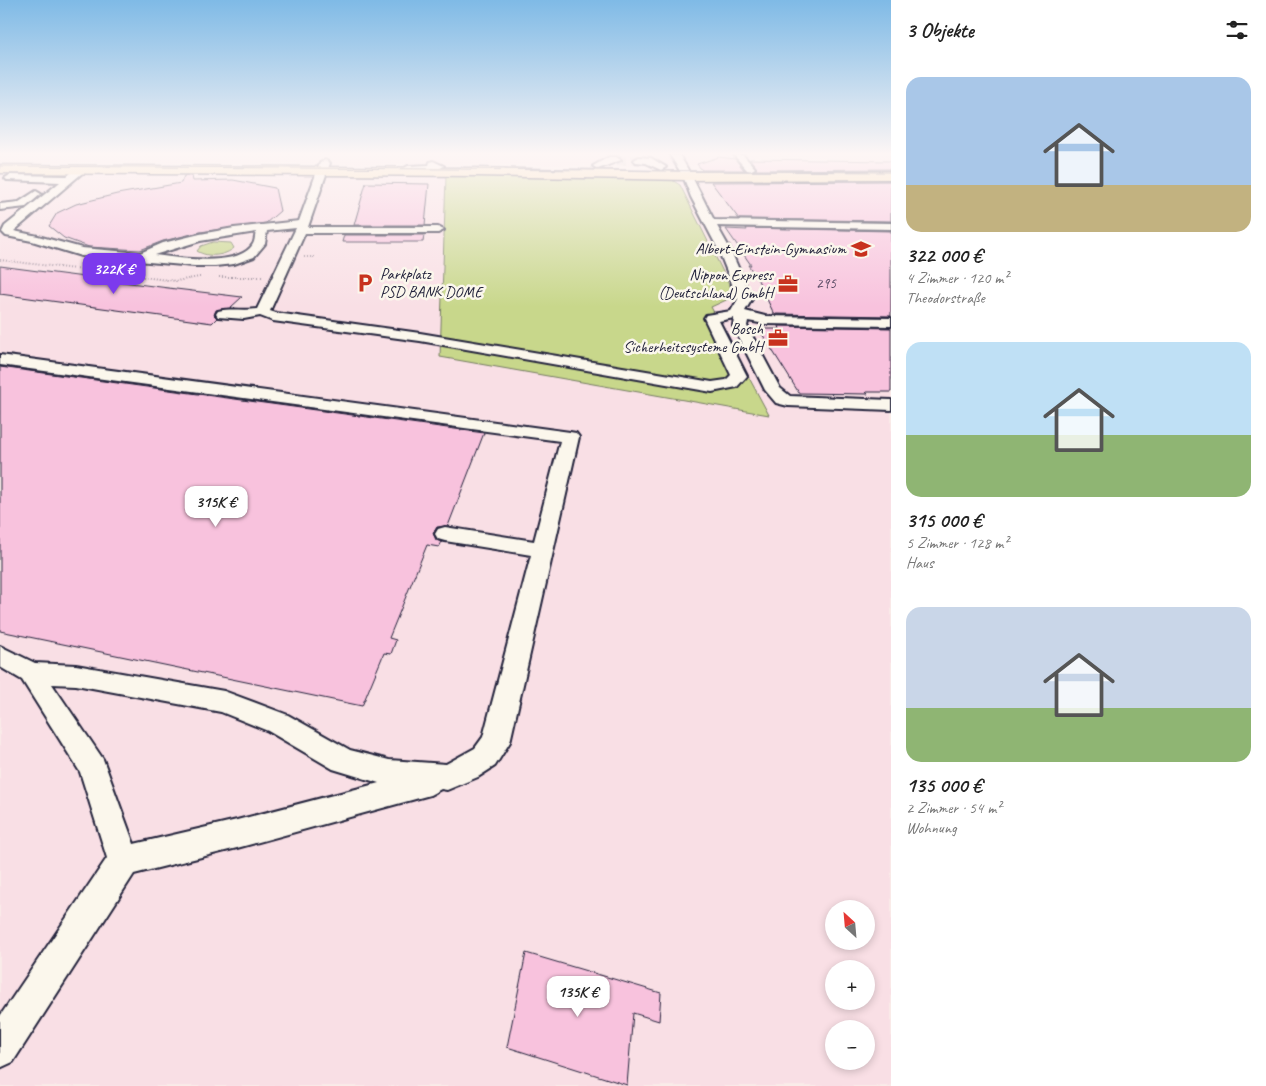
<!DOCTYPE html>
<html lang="de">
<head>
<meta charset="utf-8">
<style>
	:root { --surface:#fff; --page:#f6f6f6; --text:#222; --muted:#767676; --accent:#7c3aed }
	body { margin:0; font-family:Caveat,sans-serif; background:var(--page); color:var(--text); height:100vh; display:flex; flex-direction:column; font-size:19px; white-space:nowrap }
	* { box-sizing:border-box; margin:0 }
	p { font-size:16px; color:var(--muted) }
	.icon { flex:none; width:28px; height:28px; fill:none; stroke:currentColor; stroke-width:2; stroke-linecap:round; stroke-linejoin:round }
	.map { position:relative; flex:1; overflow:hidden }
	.sheet { display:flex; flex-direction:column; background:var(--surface); width:375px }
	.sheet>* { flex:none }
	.needle { width:32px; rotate:334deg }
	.controls { position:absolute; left:825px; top:900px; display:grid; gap:10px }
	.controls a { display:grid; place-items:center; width:50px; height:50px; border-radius:50%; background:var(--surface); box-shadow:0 2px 8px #0003; font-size:25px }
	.price { position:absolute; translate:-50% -42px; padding:0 11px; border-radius:10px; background:#fff; color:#222; font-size:16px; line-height:32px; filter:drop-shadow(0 1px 2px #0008) }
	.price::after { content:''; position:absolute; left:50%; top:30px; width:15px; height:11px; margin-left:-8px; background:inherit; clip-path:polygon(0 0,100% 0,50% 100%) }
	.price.on { background:var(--accent); color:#fff }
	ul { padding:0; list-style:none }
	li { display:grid; align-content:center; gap:10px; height:265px; padding:0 15px }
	li span { display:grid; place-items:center; height:155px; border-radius:15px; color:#555 }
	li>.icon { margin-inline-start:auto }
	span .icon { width:90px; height:90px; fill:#fffc; stroke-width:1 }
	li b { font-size:21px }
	h2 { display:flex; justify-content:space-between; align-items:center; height:60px; padding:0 15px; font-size:21px }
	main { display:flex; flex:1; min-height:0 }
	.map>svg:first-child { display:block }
	.built { fill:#f9dfe5; fill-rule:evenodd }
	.green { fill:#c8d78b; stroke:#757c63 }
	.building { fill:#f8c2dd; stroke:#22223b }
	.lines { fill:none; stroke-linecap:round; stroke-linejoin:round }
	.minor-tunnel { stroke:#cfc4c6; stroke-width:10; stroke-dasharray:10 5; stroke-linecap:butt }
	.minor-casing { stroke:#22223b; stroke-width:4 }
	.major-casing { stroke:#22223b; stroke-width:3 }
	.path { stroke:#22223b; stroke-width:2; stroke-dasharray:0.5 2.5; stroke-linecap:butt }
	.minor { fill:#fbf7ec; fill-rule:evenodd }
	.major { fill:#f8deab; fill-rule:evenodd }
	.tram { stroke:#22223b; stroke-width:1 }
	.labels { text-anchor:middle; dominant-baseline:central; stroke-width:5; stroke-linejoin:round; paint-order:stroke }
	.far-number-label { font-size:15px; fill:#584a64 }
	.far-poi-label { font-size:16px; fill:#22223b; stroke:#fbf7ec; text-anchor:end }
</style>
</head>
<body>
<main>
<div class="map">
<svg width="891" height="1086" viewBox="0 0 891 1086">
	<rect width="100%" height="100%" fill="#faece9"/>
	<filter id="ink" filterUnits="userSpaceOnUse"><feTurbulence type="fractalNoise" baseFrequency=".02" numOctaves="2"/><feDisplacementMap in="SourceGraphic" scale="10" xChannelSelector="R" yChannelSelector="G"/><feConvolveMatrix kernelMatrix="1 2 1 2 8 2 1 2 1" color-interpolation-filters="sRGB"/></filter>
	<g filter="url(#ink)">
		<path class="built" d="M0 155H891V167H862L847 157 754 156V159L761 166H727L0 161Z
			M0 170 891 176V1086H0ZM834 909H866V941H834ZM834 969H866V1001H834ZM834 1029H866V1061H834Z"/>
		<path class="green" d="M502 175 672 180 680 185 735 296 711 307 769 415 440 357 446 176Z
			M213 242 231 243 234 248C225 256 208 258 197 251L201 246Z"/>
		<path class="building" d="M719 157 735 159 744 170H702L697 164Z
			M750 159 891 161V169L756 170V167Z
			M184 176H192L193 181 233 180 275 188 280 211 266 223 200 232 163 241 140 250 89 247 64 238 49 226 57 213 76 204 117 194 181 183Z
			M891 181V221L739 219 711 182Z
			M366 183 429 184 425 225H354Z
			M746 228 891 231V316L774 314 756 276 748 265H751L726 229 747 230Z
			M344 235H424L423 242H342Z
			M0 266 176 289 242 297 230 308 216 310 214 315 217 318 212 323 0 294Z
			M779 326 891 328V392H866L868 394 799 393 759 329H780Z
			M0 367 484 433 448 526 437 527 433 533 436 540 442 542 439 547 427 545 389 638 396 640 391 654 384 653 362 706 0 631Z
			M526 953 661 993 659 1021 633 1013 627 1085 507 1047Z"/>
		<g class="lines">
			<path class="minor-tunnel" d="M616 160H639"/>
			<defs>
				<path id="minor" d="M670 155H679C693 176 702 198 714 220L891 223V229L717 226 730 249 752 299 745 311 765 316 891 318V326L765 324 748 321 747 326 780 388 790 396 891 400V410L788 406 776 403 765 390 733 326 734 318 719 321 747 376 737 387 712 392 420 341 273 321 260 316 244 319 218 317 216 314 218 311C231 308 244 311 257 309L296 228 267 231 265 244 254 257 234 264 215 266H194L81 256 32 241 6 236 2 232 5 226 60 182 7 180 5 178 10 175 67 176 79 167H85L87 169 14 231 38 236 82 248 140 253 163 243 200 234 234 228 299 221 320 163 325 160 330 163 308 227H438L444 230 438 233H305L270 311 276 313 420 333 712 382 726 380 731 375 704 318 706 315 731 311 738 299 718 249 691 197 683 176ZM256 232C255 235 255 241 253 244 239 268 178 258 154 255L200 241Z
					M734 155H743L755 168 750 171 747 170Z
					M609 157H616L621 160 598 169 593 166Z
					M639 157 651 158 666 167 661 170 646 163 636 162 634 160Z
					M433 161 444 166C435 172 412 176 403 169L408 166 429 165 430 162Z
					M36 191 41 194 26 207 0 210V204L19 202Z
					M0 355 570 432 576 433 579 437 510 742 495 766 478 777 447 790 441 789 430 795 237 848 134 874 13 1062 0 1068V1016L107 858 80 772 22 680 0 667V646L35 663 76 665 224 691 288 715 350 750 389 760 446 764 475 748 483 737 531 555 445 541 438 539 435 534 438 529 445 527 534 541 560 441 0 365ZM52 684 76 685 221 712 268 731 333 769 379 783 237 820 134 844 103 759Z"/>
				<path id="major" d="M0 165 478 168 688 172 891 171V179L688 180 478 176 0 173Z"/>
			</defs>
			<use href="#minor" class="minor-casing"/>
			<use href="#major" class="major-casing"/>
			<path class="path" d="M304 257H314
				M0 260 176 281 200 277
				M219 277H263"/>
			<use href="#minor" class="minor"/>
			<use href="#major" class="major"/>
			<path class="tram" d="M0 166 891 172"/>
		</g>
	</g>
	<linearGradient id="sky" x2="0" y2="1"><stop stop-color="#7fbae6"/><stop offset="0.5" stop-color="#fdf6f5"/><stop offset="1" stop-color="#fdf6f5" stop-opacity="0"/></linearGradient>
	<rect width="891" height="307" fill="url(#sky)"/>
	<defs>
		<symbol id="school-bare" viewBox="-9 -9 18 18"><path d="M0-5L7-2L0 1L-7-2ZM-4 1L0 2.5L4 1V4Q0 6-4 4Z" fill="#c8321e" stroke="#fbf7ec" stroke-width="2.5" paint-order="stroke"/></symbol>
		<symbol id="parking-bare" viewBox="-9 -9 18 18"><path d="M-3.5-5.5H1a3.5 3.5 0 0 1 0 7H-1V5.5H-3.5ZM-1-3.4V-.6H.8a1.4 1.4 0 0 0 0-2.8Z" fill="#c8321e" stroke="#fbf7ec" stroke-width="2.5" paint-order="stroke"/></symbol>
		<symbol id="office-bare" viewBox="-9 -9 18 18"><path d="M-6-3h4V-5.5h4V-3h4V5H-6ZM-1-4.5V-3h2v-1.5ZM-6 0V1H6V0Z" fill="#c8321e" stroke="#fbf7ec" stroke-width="2.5" paint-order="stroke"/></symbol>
	</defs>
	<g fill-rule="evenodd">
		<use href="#school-bare" x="847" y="235" width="28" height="28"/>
		<use href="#parking-bare" x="351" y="269" width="28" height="28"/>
		<use href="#office-bare" x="774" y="270" width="28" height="28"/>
		<use href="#office-bare" x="764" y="324" width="28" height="28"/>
	</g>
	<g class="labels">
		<g class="far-number-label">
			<text x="826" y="283">295</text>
		</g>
		<g class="far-poi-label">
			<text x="846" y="249">Albert-Einstein-Gymnasium</text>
			<text x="380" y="274" text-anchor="start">Parkplatz<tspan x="380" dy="18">PSD BANK DOME</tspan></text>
			<text x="773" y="275">Nippon Express<tspan x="773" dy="18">(Deutschland) GmbH</tspan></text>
			<text x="763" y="329">Bosch<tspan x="763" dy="18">Sicherheitssysteme GmbH</tspan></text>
		</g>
	</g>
</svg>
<div class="controls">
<a><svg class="needle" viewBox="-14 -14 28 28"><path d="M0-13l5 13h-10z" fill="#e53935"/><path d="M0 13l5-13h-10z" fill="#767676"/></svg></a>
<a>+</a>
<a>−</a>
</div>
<b class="price on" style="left:114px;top:295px">322K €</b>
<b class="price" style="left:216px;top:528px">315K €</b>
<b class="price" style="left:578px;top:1018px">135K €</b>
</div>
<section class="sheet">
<h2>3 Objekte<svg class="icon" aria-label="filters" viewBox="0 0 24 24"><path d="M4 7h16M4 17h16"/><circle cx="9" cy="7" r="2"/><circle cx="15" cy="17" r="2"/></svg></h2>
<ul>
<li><span style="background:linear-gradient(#a9c7e8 70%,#c2b280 0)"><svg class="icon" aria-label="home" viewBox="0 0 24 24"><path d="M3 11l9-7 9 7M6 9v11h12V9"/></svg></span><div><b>322 000 €</b><p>4 Zimmer · 120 m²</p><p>Theodorstraße</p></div></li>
<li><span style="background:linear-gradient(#bfe0f5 60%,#8fb573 0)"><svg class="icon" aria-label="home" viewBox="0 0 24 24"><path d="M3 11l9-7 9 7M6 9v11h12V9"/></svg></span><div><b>315 000 €</b><p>5 Zimmer · 128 m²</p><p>Haus</p></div></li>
<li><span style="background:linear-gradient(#c9d6e8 65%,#8fb573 0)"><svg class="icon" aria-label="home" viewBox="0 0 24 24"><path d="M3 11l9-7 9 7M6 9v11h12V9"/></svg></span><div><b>135 000 €</b><p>2 Zimmer · 54 m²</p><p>Wohnung</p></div></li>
</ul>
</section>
</main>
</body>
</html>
